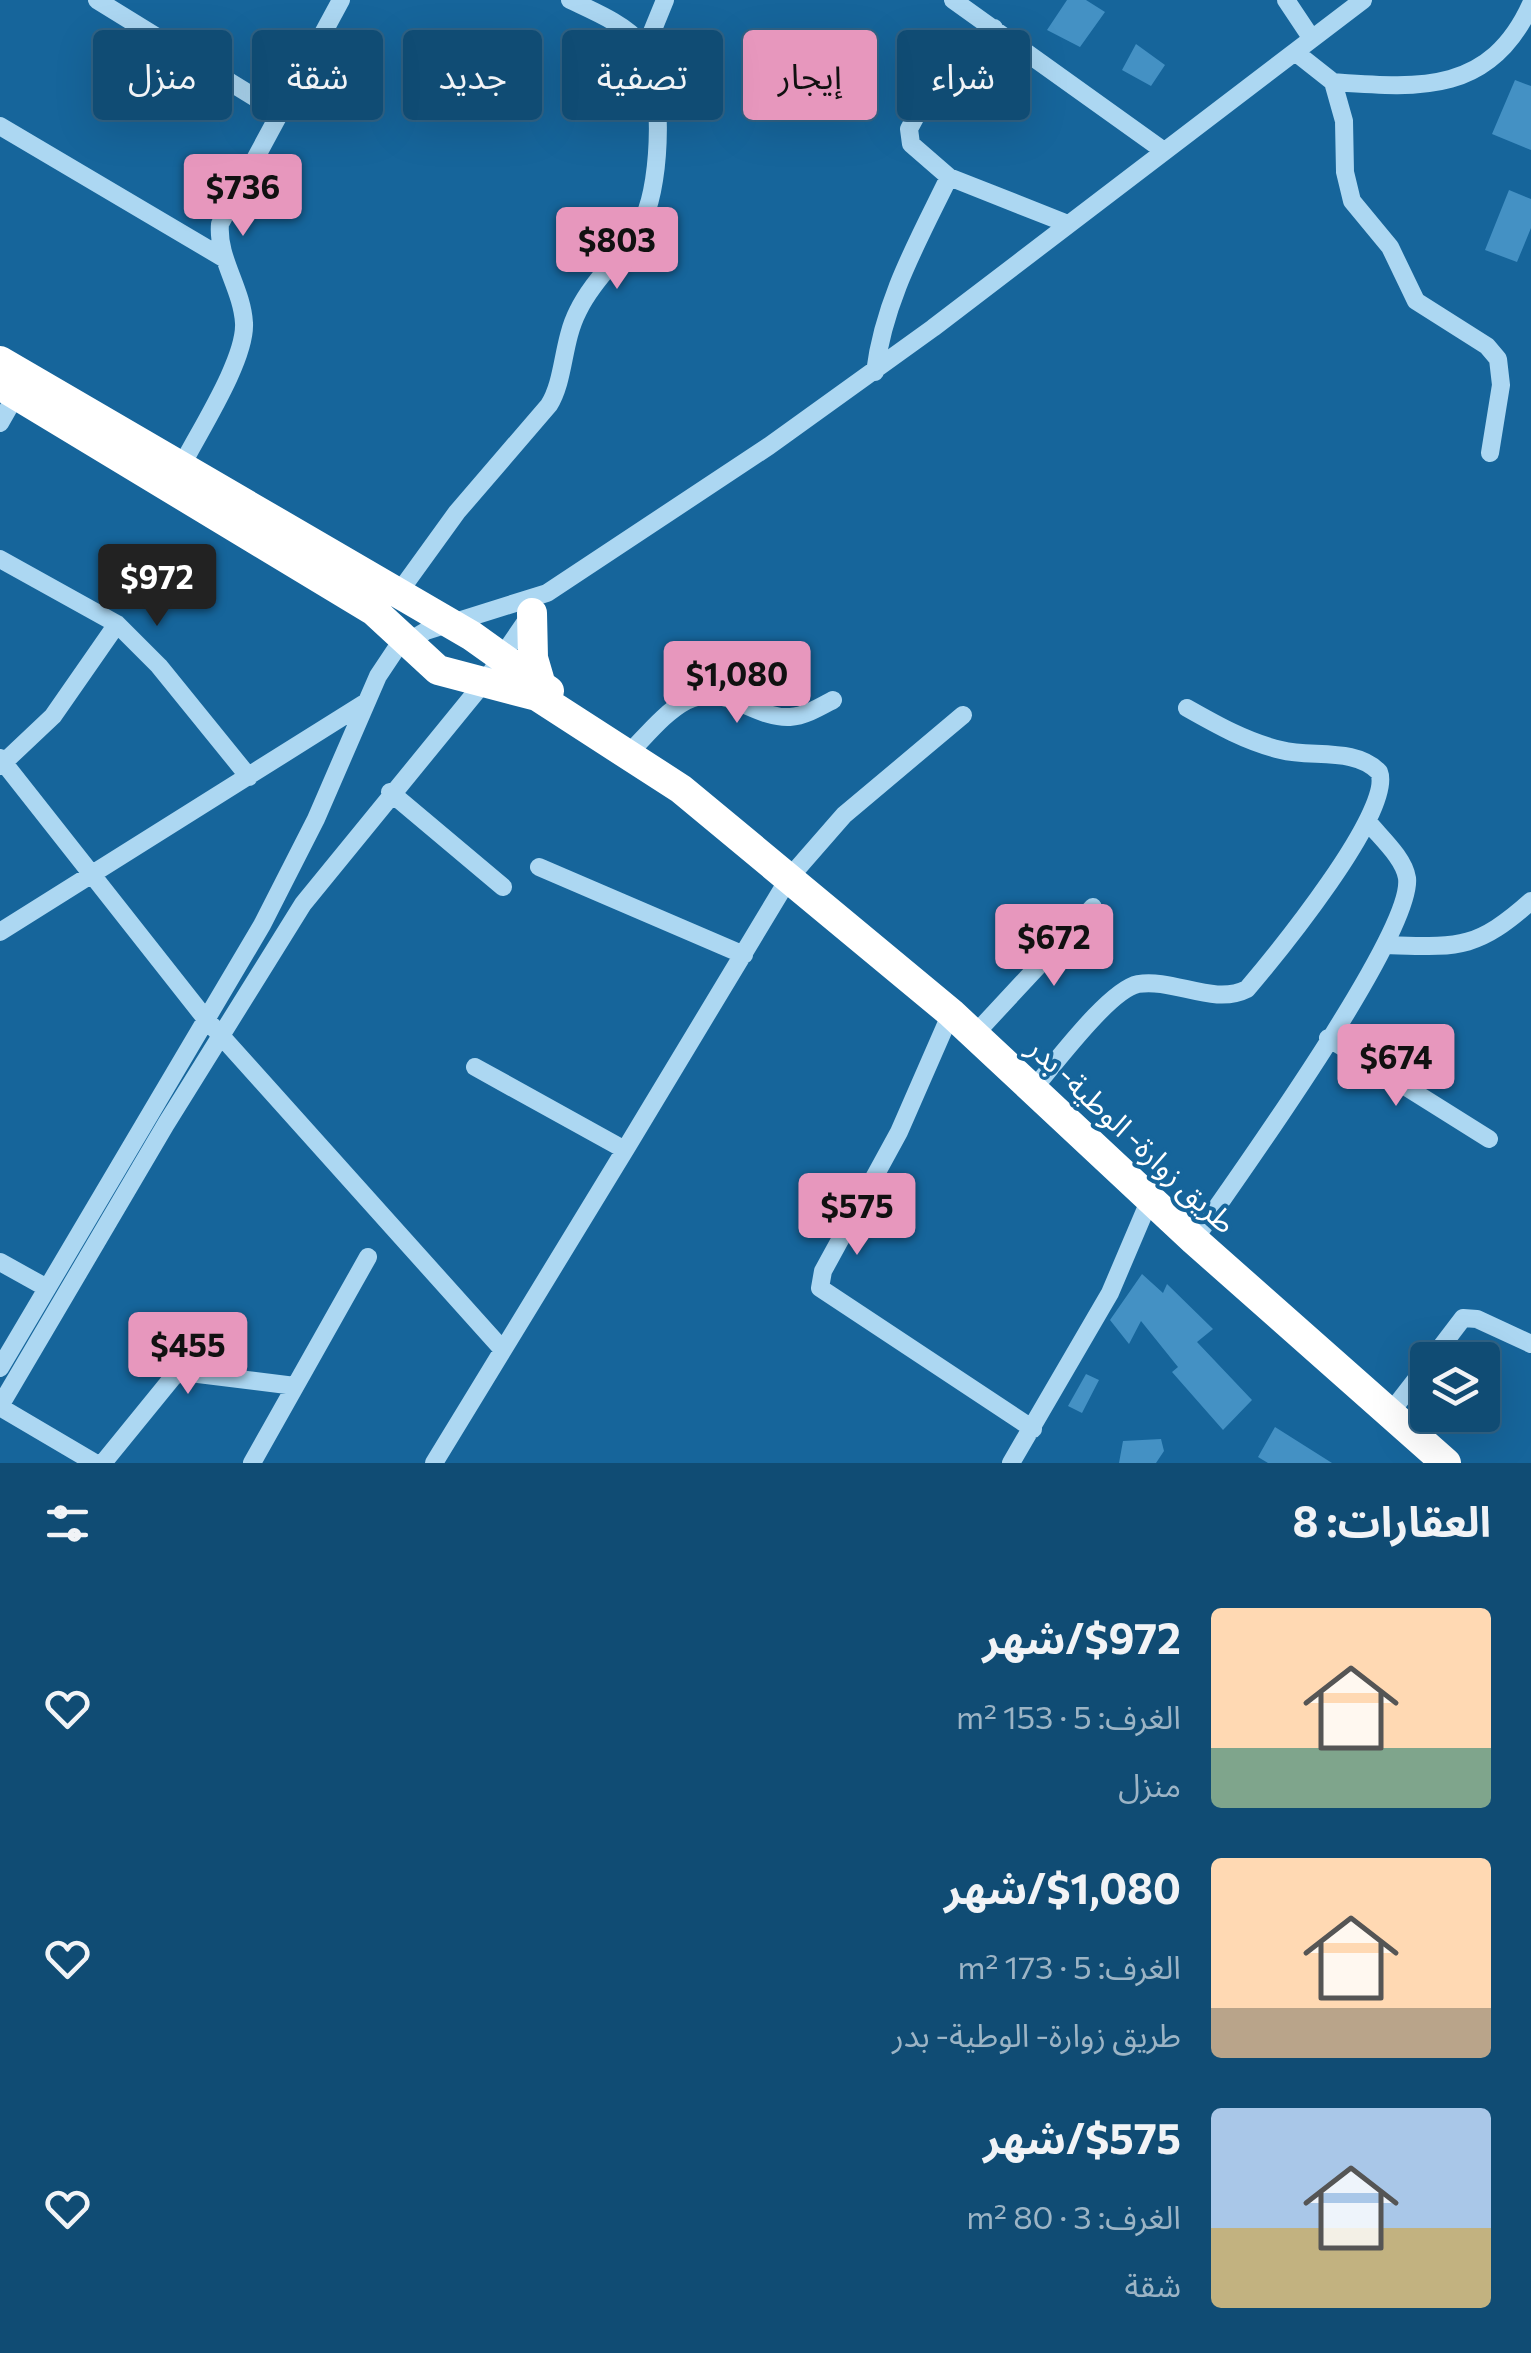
<!DOCTYPE html>
<html lang="ar">
<head>
<meta charset="utf-8">
<style>
	:root { --surface:#104c74; --page:#195379; --text:#f1f3f6; --muted:#9cb4c5; --line:#306386; --accent:#e797bd }
	body { margin:0; font-family:Commissioner,"Noto Sans Arabic",sans-serif; background:var(--page); color:var(--text); direction:rtl; height:100vh; display:flex; flex-direction:column; font-size:38px; white-space:nowrap }
	* { box-sizing:border-box; margin:0 }
	p { font-size:32px; color:var(--muted) }
	.icon { flex:none; width:55px; height:55px; fill:none; stroke:currentColor; stroke-width:2; stroke-linecap:round; stroke-linejoin:round }
	.map { position:relative; height:1463px; overflow:hidden; direction:ltr }
	.sheet { display:flex; flex-direction:column; background:var(--surface); flex:1 }
	.sheet>* { flex:none }
	.guide { position:absolute; left:30px; top:30px; width:1000px; height:90px; direction:rtl; display:flex; gap:20px }
	.fabs { position:absolute; left:1410px; top:1342px; display:grid; gap:20px }
	.fabs a { display:grid; place-items:center; width:90px; height:90px; border-radius:10px; background:var(--surface); box-shadow:0 10px 40px #0002,0 0 0 2px var(--line); font-size:50px }
	.price { position:absolute; translate:-50% -85px; padding:0 22px; border-radius:10px; background:var(--accent); color:#111; font-size:32px; line-height:65px; filter:drop-shadow(0 2px 5px #0008) }
	.price::after { content:''; position:absolute; left:50%; top:60px; width:30px; height:22px; margin-left:-15px; background:inherit; clip-path:polygon(0 0,100% 0,50% 100%) }
	.price.current { background:#222; color:#fff }
	ul { padding:0; list-style:none }
	li { display:flex; align-items:center; gap:30px; height:250px; padding:0 40px }
	li span { display:grid; place-items:center; flex:none; width:280px; height:200px; border-radius:10px; color:#555 }
	li>.icon { margin-inline-start:auto }
	span .icon { width:120px; height:120px; fill:#fffc; stroke-width:1 }
	li b { font-size:42px }
	h2 { display:flex; justify-content:space-between; align-items:center; height:120px; padding:0 40px; font-size:42px }
	.tag { padding:0 35px; border-radius:10px; background:var(--surface); box-shadow:0 10px 40px #0002,0 0 0 2px var(--line); font-size:35px; line-height:90px }
	.tag.current { background:var(--accent); color:#111 }
	.map>svg:first-child { display:block }
	.building { fill:#4491c4 }
	.lines { fill:none; stroke-linecap:round; stroke-linejoin:round }
	.minor { stroke:#acd7f2; stroke-width:18 }
	.highway { stroke:#fff; stroke-width:30 }
	.labels { text-anchor:middle; dominant-baseline:central; stroke-width:8; stroke-linejoin:round; paint-order:stroke }
	.street-label { font-size:30px; fill:#fff; stroke:#16659b }
</style>
</head>
<body>
<div class="map">
<svg width="1531" height="1463" viewBox="0 0 1531 1463">
	<rect width="100%" height="100%" fill="#16659b"/>
	<path class="building" d="M1067 0H1086L1105 12 1080 47 1047 30Z
		M1136 44 1165 65 1151 86 1122 70Z
		M1515 80 1531 86V150L1492 134Z
		M1509 190 1531 199V228L1517 262 1485 250Z
		M1142 1274 1163 1293 1167 1284 1213 1329 1197 1342 1252 1400 1223 1430 1172 1372 1178 1367 1141 1321 1129 1344 1110 1320Z
		M1086 1374 1099 1380 1082 1413 1068 1406Z
		M1275 1427 1332 1463H1268L1258 1457Z
		M1161 1439 1164 1451 1156 1463H1119L1123 1441Z"/>
	<g class="lines">
		<path class="minor" d="M97 0 280 113
			M953 0 1164 151
			M1286 0 1312 39
			M994 28 916 116 909 129 911 144 949 177 1068 224
			M645 49 665 0
			M1295 52 1333 82 1344 121 1345 172 1352 201 1390 247 1416 301 1487 346 1498 359 1501 385 1490 453
			M1333 82C1418 88 1490 95 1531 4
			M0 126 225 259
			M875 372C884 300 918 241 949 177
			M0 423 16 395
			M181 467C198 433 246 360 244 323 242 288 217 258 220 224L341 0
			M0 559 117 624 159 666 249 777
			M397 595 457 512 549 405C565 379 562 342 578 311 595 276 628 251 644 217 661 182 665 76 641 44 625 24 593 11 570 0
			M629 753C646 736 665 712 686 701 725 681 753 719 790 717 805 716 820 707 833 700
			M0 758 205 1018 503 1350
			M0 766 53 716 117 624
			M390 792 503 887
			M539 867 744 955
			M0 932 363 704
			M1386 945C1457 947 1475 951 1531 901
			M951 1013 899 1132 823 1271 820 1288 1033 1429
			M975 1034 1093 907
			M1328 1038 1489 1139
			M475 1067 625 1150 789 878 844 815 963 715
			M1033 1089C1054 1065 1109 990 1138 984 1173 978 1214 1006 1247 989 1275 956 1395 810 1379 772 1355 747 1312 758 1281 750 1247 742 1217 725 1187 708
			M1194 1240C1234 1182 1414 933 1407 878 1404 858 1381 838 1368 822
			M0 1262 47 1288
			M1431 1360 1463 1318 1477 1319 1531 1344
			M0 1368 262 925 316 819 378 676 396 649 426 631 547 593 769 446 933 328 1363 0
			M0 1406 166 1124 303 904 485 681 531 614
			M0 1407 95 1463
			M1390 1413 1428 1364
			M103 1463 173 1377 182 1372 295 1386
			M252 1463 368 1257
			M434 1463 625 1150
			M1011 1463 1110 1293 1150 1199"/>
		<path class="highway" d="M0 361 472 636 549 691
			M0 385 374 611 438 670 537 696 681 789 951 1013 1194 1240 1446 1463
			M532 613 533 658 540 682"/>
	</g>
	<g class="labels">
		<g class="street-label">
			<text transform="translate(1133 1134) rotate(43)">طريق زوارة- الوطية- بدر</text>
		</g>
	</g>
</svg>
<div class="fabs">
<a><svg class="icon" aria-label="layers" viewBox="0 0 24 24"><path d="M12 4l9 5-9 5-9-5zM3 14l9 5 9-5"/></svg></a>
</div>
<b class="price" style="left:243px;top:239px">$736</b>
<b class="price" style="left:617px;top:292px">$803</b>
<b class="price current" style="left:157px;top:629px">$972</b>
<b class="price" style="left:737px;top:726px">$1,080</b>
<b class="price" style="left:1054px;top:989px">$672</b>
<b class="price" style="left:1396px;top:1109px">$674</b>
<b class="price" style="left:857px;top:1258px">$575</b>
<b class="price" style="left:188px;top:1397px">$455</b>
<div class="guide">
<a class="tag">شراء</a>
<a class="tag current">إيجار</a>
<a class="tag">تصفية</a>
<a class="tag">جديد</a>
<a class="tag">شقة</a>
<a class="tag">منزل</a>
</div>
</div>
<section class="sheet">
<h2>العقارات: 8<svg class="icon" aria-label="filters" viewBox="0 0 24 24"><path d="M4 7h16M4 17h16"/><circle cx="9" cy="7" r="2"/><circle cx="15" cy="17" r="2"/></svg></h2>
<ul>
<li><span style="background:linear-gradient(#ffd9b3 70%,#7fa58c 0)"><svg class="icon" aria-label="home" viewBox="0 0 24 24"><path d="M3 11l9-7 9 7M6 9v11h12V9"/></svg></span><div><b>$972/شهر</b><p>الغرف: 5 · 153 m²</p><p>منزل</p></div><svg class="icon" aria-label="heart" viewBox="0 0 24 24"><path d="M12 20l-8-8c-3-5 5-10 8-4 3-6 11-1 8 4z"/></svg></li>
<li><span style="background:linear-gradient(#ffd9b3 75%,#b9a48a 0)"><svg class="icon" aria-label="home" viewBox="0 0 24 24"><path d="M3 11l9-7 9 7M6 9v11h12V9"/></svg></span><div><b>$1,080/شهر</b><p>الغرف: 5 · 173 m²</p><p>طريق زوارة- الوطية- بدر</p></div><svg class="icon" aria-label="heart" viewBox="0 0 24 24"><path d="M12 20l-8-8c-3-5 5-10 8-4 3-6 11-1 8 4z"/></svg></li>
<li><span style="background:linear-gradient(#a9c7e8 60%,#c2b280 0)"><svg class="icon" aria-label="home" viewBox="0 0 24 24"><path d="M3 11l9-7 9 7M6 9v11h12V9"/></svg></span><div><b>$575/شهر</b><p>الغرف: 3 · 80 m²</p><p>شقة</p></div><svg class="icon" aria-label="heart" viewBox="0 0 24 24"><path d="M12 20l-8-8c-3-5 5-10 8-4 3-6 11-1 8 4z"/></svg></li>
</ul>
</section>
</body>
</html>
